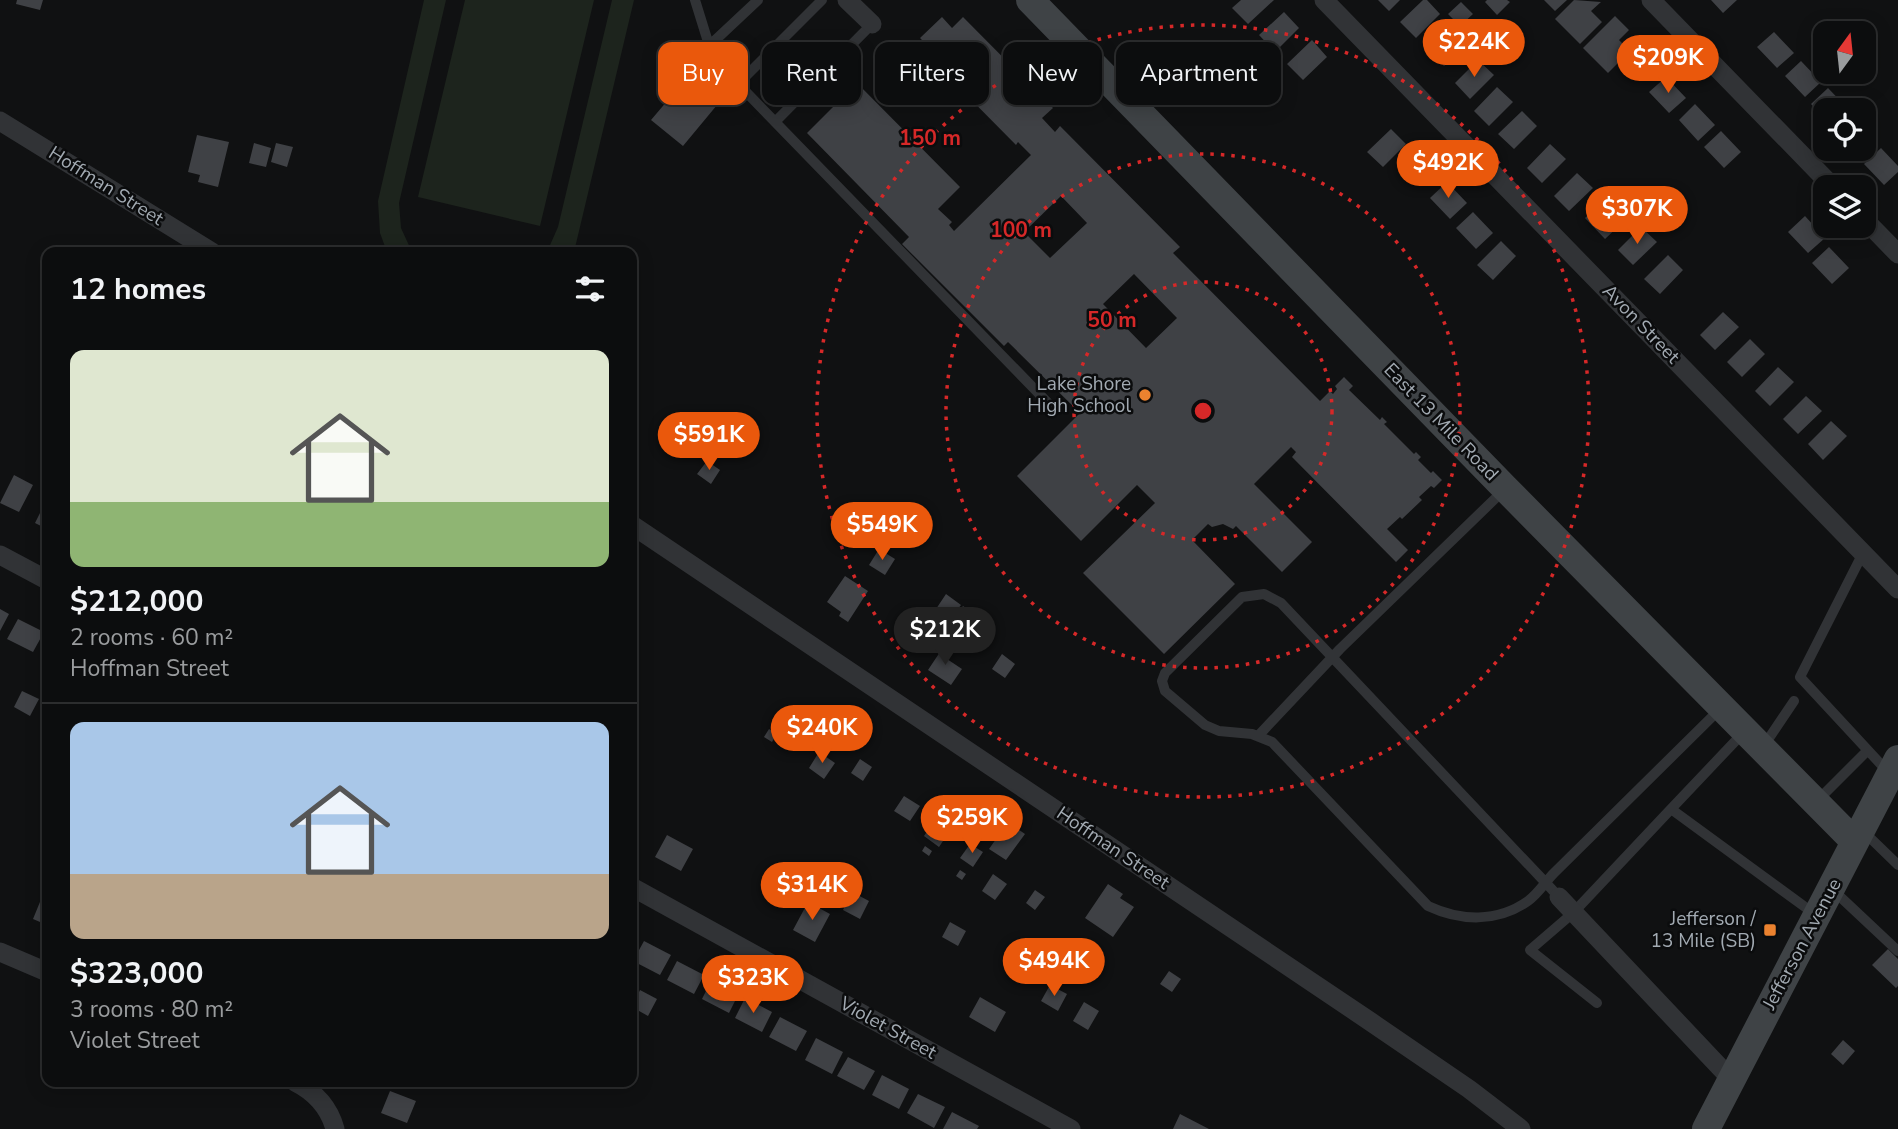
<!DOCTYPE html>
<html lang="en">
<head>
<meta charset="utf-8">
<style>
	:root { --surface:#0c0d0e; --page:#151617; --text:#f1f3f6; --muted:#9a9c9e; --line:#2c2d2e; --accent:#ea580c }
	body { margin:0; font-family:"Nunito Sans",sans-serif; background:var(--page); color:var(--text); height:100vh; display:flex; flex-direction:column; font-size:26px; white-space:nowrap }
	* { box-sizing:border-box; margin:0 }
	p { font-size:23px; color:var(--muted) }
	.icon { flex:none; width:38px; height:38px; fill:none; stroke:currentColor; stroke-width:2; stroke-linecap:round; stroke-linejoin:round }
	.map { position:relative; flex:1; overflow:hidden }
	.sheet { position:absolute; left:42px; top:247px; width:595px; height:840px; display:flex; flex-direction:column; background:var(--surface); border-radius:14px; box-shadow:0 4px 18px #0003,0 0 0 2px var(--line) }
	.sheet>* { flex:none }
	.banner { position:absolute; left:658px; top:42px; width:665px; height:63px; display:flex; gap:14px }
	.needle { width:46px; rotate:15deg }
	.fabs { position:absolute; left:1813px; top:21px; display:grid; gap:14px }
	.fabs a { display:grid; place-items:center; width:63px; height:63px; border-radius:14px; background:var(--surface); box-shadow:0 4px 18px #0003,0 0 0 2px var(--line); font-size:35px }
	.price { position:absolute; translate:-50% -60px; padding:0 16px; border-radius:24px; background:var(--accent); color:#fff; font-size:23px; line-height:46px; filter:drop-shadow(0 2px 4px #0008) }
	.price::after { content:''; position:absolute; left:50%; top:42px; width:21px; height:16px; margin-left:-10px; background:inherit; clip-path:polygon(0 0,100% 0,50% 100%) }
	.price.selected { background:#222; color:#fff }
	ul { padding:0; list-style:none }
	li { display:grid; align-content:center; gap:14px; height:371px; padding:0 28px }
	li+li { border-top:2px solid var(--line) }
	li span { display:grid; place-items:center; height:217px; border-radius:14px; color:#555 }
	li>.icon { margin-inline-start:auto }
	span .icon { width:126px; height:126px; fill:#fffc; stroke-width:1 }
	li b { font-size:30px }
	h2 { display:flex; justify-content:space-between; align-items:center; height:84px; padding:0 28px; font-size:30px }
	.tag { padding:0 24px; border-radius:14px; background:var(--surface); box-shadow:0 4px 18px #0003,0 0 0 2px var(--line); font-size:24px; line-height:63px }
	.tag.selected { background:var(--accent); color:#fff }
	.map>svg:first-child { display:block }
	.green { fill:#1d241d }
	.building { fill:#3f4145; fill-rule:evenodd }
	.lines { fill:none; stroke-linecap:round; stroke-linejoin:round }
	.lane { stroke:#313336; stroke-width:10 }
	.street { stroke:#313336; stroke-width:19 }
	.secondary { stroke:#3f4346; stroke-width:28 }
	.ring { fill:none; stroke:#d62828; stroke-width:3.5; stroke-dasharray:3.5 7 }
	.poi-dot { fill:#eb822f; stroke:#0b0c0d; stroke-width:2.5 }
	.labels { text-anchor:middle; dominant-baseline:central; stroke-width:5; stroke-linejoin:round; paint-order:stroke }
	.street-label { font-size:19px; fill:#a2aab2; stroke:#0b0c0d }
	.poi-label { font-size:19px; fill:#a2aab2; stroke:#0b0c0d; text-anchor:end }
	.centre { fill:#d62828; stroke:#0b0c0d; stroke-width:3.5 }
	.ring-label { font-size:21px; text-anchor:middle; font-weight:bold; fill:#d62828; stroke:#0b0c0d; stroke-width:5; stroke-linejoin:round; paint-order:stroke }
</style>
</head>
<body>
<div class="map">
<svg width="1898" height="1129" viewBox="0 0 1898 1129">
	<rect width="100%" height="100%" fill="#101112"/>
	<path class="green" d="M424 0H446L399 203 401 228 412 252H387L380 233 378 201Z
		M465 0H594L540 226 418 197Z
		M612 0H634L574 252H547L558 227Z"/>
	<path class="building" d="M17 0H43L40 10 16 4Z
		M1241 0H1274L1248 24 1232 8Z
		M1378 0H1400L1389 11Z
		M1423 0H1427L1440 14 1416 38 1400 22Z
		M1487 0H1507L1510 2 1497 15 1485 2Z
		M1544 0H1567L1555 11Z
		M1574 0 1601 2 1591 11 1602 22 1580 44 1555 19Z
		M1711 0H1737L1723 13Z
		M1461 2 1473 14 1460 26 1448 14Z
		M1284 12 1299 28 1275 52 1259 35Z
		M1615 16 1629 30 1619 40 1630 51 1608 73 1583 48Z
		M942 17 952 28 963 17 1053 108 1042 118 1055 132 1060 126 1180 247 1173 253 1320 401 1330 391 1333 394 1337 389 1335 386 1344 377 1353 386 1349 390 1380 420 1382 417 1387 422 1384 424 1414 454 1416 452 1421 457 1418 460 1431 473 1433 471 1442 480 1434 488 1431 486 1419 497 1422 500 1402 519 1400 517 1387 529 1408 550 1396 562 1292 457 1296 452 1291 447 1254 484 1312 542 1282 572 1236 526 1233 529 1223 524 1212 527 1208 524 1192 540 1235 584 1164 654 1083 573 1155 503 1137 485 1081 541 1017 476 1080 413 1008 342 1004 346 902 244 909 237 807 133 857 83 960 187 938 209 952 222 949 225 954 231 1031 155 1018 142 1016 145 926 54 931 49 920 38ZM1061 196 1087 223 1050 258 1024 232ZM1134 274 1177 318 1146 348 1103 304Z
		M1453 26 1468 43 1444 66 1428 50Z
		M1774 32 1794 53 1777 68 1757 47Z
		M1312 40 1327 57 1303 80 1287 64Z
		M1478 60 1494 75 1470 99 1455 83Z
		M1801 61 1821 82 1805 97 1785 76Z
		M696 67 727 93 683 146 651 120Z
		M1666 77 1686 98 1669 113 1649 92Z
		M1497 87 1513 102 1489 126 1474 111Z
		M1828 88 1849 110H1825V119L1811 104Z
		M1695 104 1715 125 1698 141 1679 120Z
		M1522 111 1537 126 1514 149 1498 134Z
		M1391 129 1406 144 1383 167 1367 152Z
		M1721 131 1741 152 1724 168 1704 147Z
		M1864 132 1873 141 1856 157 1848 149H1864Z
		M197 135 229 142 218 187 198 182 200 175 188 172Z
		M254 143 271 148 266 167 249 163Z
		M276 143 293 147 287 167 271 162Z
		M1550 144 1566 159 1542 183 1527 168Z
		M1881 148 1898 166V172L1884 185 1864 164Z
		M1577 173 1593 188 1569 211 1554 196Z
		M1447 182 1467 203 1450 219 1430 198Z
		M1604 200 1624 221 1605 239 1585 218Z
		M1473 212 1493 233 1476 249 1456 228Z
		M1805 216 1825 238 1808 253 1788 232Z
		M1641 227 1657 242 1633 265 1618 250Z
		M1501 241 1516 256 1493 280 1477 265Z
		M1829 247 1849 268 1832 284 1812 263Z
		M1668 255 1683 270 1660 294 1644 279Z
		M1723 312 1739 327 1715 350 1700 335Z
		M1750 339 1765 354 1742 377 1727 362Z
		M1778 367 1794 382 1770 406 1755 391Z
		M1806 396 1822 411 1798 434 1783 419Z
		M1831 421 1847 436 1823 460 1808 444Z
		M707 461 720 470 711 484 697 474Z
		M14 475 33 485 19 512 0 503Z
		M47 499V529L35 523Z
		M879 549 895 559 885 575 869 565Z
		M845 576 868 591 848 622 839 616 841 612 827 602Z
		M946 594 961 605 950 619 936 609Z
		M963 606 974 614 965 628 953 619Z
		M0 609 9 614 0 631Z
		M18 619 44 632 33 652 7 639Z
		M944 646 953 651 947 659 962 669 951 685 928 670Z
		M1002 654 1015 664 1005 678 992 669Z
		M22 691 39 699 30 716 14 707Z
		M769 729 777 734 772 742 764 737Z
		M819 752 835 763 824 779 809 768Z
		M860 759 872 767 863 781 851 773Z
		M904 796 920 806 910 821 894 811Z
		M934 821 949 832 939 847 924 836Z
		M1008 822 1025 834 1006 860 989 849Z
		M667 835 693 849 681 871 655 857Z
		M970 844 983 852 973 867 960 858Z
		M925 846 932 851 929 856 922 851Z
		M960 870 966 874 962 880 956 876Z
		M839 871 856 881 847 898 829 889Z
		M993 874 1007 884 995 900 982 891Z
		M1108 884 1123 894 1120 898 1134 907 1113 937 1085 918Z
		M1035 890 1045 897 1035 910 1026 903Z
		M852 892 869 901 860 919 843 910Z
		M42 897 47 899V925L33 919Z
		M808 902 830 914 815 942 793 930Z
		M950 922 966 931 958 946 942 937Z
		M644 941 671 955 660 975 633 961Z
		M1888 949 1898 959V986L1896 988 1872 965Z
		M1022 951 1039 961 1029 979 1012 969Z
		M677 961 704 975 694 994 667 980Z
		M1169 971 1181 979 1172 992 1160 984Z
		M712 979 739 993 729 1013 702 999Z
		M1050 985 1067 994 1058 1011 1041 1001Z
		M640 990 657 999 648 1016 632 1007Z
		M980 997 1006 1012 995 1032 969 1017Z
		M745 998 772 1012 762 1032 735 1018Z
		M1084 1002 1099 1011 1088 1030 1073 1021Z
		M780 1017 807 1031 796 1051 769 1037Z
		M816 1038 843 1052 832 1074 805 1060Z
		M1843 1040 1855 1051 1843 1065 1831 1054Z
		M848 1057 875 1071 864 1090 837 1076Z
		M882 1075 909 1089 899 1109 872 1095Z
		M390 1091 416 1101 407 1123 381 1113Z
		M918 1094 945 1107 934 1128 907 1113Z
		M952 1112 979 1126 977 1129H943Z
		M1180 1114 1209 1129H1173Z"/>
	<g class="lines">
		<path class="lane" d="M695 0 713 58 1048 403
			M709 46 758 0
			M738 84 822 0
			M775 122 872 24
			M1863 553 1800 677 1888 772
			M1258 736 1340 649 1505 489
			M1763 747 1794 701
			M1818 800 1867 751
			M1671 809 1743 733
			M1863 831 1898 865
			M1834 891 1898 951
			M1559 897 1545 882 1281 603 1264 594 1242 597 1165 673 1162 681 1165 691 1205 725 1219 731 1252 734 1272 742 1428 906C1460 921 1497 923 1528 901 1538 894 1546 881 1554 873L1719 710
			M1597 1003 1530 950 1573 913 1671 809 1816 915"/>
		<path class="street" d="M847 0 872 24
			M1324 0 1898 589
			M1651 0 1833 187
			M0 121 212 252
			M1864 219 1898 254
			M632 525 1371 1022 1469 1089 1521 1129
			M0 555 47 580
			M632 887 1071 1129
			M1559 897 1731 1079
			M0 952 47 972
			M295 1082C315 1092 329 1107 335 1129"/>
		<path class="secondary" d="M1030 0 1505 488 1855 842
			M1706 1129 1898 759"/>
	</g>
	<g class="ring">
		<circle cx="1203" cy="411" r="129"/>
		<circle cx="1203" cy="411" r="257"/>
		<circle cx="1203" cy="411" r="386"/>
	</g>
	<g class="poi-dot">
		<circle cx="1145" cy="395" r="7"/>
		<rect x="1763" y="923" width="14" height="14" rx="3.5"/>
	</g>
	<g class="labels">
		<g class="street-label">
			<text transform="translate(106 186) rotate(32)">Hoffman Street</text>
			<text transform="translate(1641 324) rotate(46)">Avon Street</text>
			<text transform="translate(1441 422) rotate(46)">East 13 Mile Road</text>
			<text transform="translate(1113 848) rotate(34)">Hoffman Street</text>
			<text transform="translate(1802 944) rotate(-62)">Jefferson Avenue</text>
			<text transform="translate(888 1028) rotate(29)">Violet Street</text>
		</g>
		<g class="poi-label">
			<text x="1131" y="384">Lake Shore<tspan x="1131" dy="22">High School</tspan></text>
			<text x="1756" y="919">Jefferson /<tspan x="1756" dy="22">13 Mile (SB)</tspan></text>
		</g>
	</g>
	<circle cx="1203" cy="411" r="10" class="centre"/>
	<g class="ring-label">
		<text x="930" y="145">150 m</text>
		<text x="1021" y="237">100 m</text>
		<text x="1112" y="327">50 m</text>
	</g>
</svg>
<div class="fabs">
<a><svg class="needle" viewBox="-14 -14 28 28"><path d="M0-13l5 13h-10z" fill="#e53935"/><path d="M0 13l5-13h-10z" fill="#9a9c9e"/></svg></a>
<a><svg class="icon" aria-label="locate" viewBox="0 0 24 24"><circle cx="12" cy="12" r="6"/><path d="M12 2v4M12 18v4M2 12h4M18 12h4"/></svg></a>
<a><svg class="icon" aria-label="layers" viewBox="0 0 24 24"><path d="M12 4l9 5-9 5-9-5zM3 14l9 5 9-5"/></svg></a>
</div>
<b class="price" style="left:1474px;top:79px">$224K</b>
<b class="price" style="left:1668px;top:95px">$209K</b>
<b class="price" style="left:1448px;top:200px">$492K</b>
<b class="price" style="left:1637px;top:246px">$307K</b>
<b class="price" style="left:709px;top:472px">$591K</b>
<b class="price" style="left:882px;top:562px">$549K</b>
<b class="price selected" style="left:945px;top:667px">$212K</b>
<b class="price" style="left:822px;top:765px">$240K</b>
<b class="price" style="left:972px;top:855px">$259K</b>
<b class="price" style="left:812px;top:922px">$314K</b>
<b class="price" style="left:1054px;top:998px">$494K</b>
<b class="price" style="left:753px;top:1015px">$323K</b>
<div class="banner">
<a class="tag selected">Buy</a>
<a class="tag">Rent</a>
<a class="tag">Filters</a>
<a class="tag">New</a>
<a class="tag">Apartment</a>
</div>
<section class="sheet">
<h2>12 homes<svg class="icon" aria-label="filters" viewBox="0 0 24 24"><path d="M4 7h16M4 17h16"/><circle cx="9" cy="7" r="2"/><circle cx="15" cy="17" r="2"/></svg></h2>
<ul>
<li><span style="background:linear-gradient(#dfe7d0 70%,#8fb573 0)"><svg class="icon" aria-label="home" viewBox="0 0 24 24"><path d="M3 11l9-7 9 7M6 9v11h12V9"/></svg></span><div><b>$212,000</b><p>2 rooms · 60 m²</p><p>Hoffman Street</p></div></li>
<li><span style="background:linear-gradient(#a9c7e8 70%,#b9a48a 0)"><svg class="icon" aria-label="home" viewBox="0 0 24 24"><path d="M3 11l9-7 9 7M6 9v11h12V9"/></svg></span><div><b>$323,000</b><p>3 rooms · 80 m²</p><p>Violet Street</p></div></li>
</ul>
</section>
</div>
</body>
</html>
